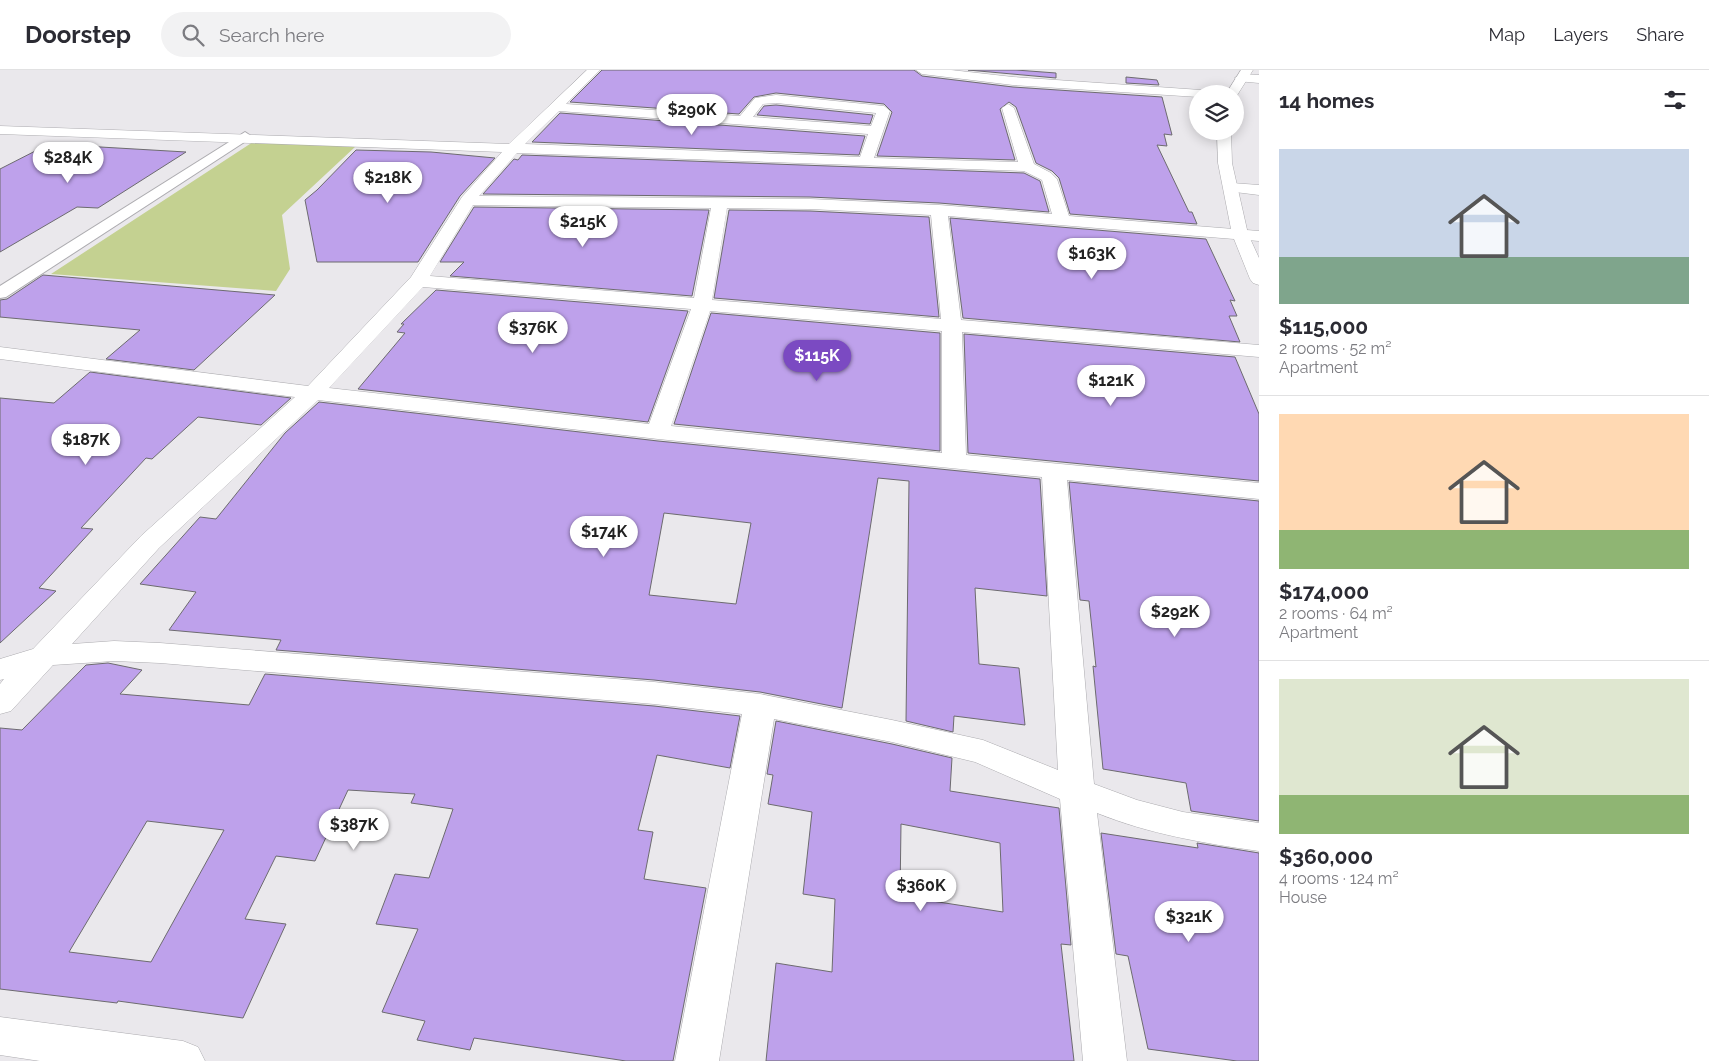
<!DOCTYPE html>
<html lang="en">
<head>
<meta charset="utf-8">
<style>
	:root { --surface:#fff; --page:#f2f2f3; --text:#2b2b33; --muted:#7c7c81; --line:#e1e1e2; --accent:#7b4ac2 }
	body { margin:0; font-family:Raleway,sans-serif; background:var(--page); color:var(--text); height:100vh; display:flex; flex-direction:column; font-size:19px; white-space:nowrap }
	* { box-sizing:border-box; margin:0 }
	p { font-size:16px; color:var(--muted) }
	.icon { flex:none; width:28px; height:28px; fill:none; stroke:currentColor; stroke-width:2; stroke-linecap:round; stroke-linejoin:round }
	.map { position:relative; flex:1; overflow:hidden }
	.panel { display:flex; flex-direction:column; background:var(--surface); width:450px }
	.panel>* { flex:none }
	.tools { position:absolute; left:1189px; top:15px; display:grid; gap:10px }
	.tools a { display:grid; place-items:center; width:55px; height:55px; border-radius:50%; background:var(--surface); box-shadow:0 2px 12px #0003; font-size:25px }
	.price { position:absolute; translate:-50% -42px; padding:0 11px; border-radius:18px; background:#fff; color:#222; font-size:16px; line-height:32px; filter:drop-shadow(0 1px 2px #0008) }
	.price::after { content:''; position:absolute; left:50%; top:30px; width:15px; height:11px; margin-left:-8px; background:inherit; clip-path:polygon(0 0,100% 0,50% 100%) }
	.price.selected { background:var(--accent); color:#fff }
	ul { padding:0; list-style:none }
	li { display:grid; align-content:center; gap:10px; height:265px; padding:0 20px }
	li+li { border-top:1px solid var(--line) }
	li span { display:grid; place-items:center; height:155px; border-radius:0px; color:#555 }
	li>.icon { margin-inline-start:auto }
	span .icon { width:90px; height:90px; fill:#fffc; stroke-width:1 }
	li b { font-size:21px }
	h2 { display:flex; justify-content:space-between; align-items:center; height:60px; padding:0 20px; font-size:21px }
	header { display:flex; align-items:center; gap:30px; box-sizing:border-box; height:70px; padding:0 25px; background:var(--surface); border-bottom:1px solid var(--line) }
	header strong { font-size:24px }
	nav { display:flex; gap:28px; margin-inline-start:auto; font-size:18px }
	.search { width:350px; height:45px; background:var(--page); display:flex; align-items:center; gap:12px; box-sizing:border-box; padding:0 18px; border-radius:28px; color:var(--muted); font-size:19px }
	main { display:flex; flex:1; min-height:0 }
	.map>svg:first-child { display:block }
	.green { fill:#c4d191 }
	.building { fill:#bea1eb; stroke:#6d6b6f; fill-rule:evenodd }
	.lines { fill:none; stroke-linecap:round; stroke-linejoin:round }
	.service-casing { stroke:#acabaf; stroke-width:2 }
	.minor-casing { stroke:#acabaf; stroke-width:1 }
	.primary-casing { stroke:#acabaf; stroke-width:1 }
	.service { fill:#fff; fill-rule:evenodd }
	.minor { fill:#fff; fill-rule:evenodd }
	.primary { fill:#fff; fill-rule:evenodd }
</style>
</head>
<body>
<header>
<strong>Doorstep</strong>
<div class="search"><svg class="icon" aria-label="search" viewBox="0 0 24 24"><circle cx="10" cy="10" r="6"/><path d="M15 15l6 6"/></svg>Search here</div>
<nav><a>Map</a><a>Layers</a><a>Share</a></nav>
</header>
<main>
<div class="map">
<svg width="1259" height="991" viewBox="0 0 1259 991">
	<rect width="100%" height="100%" fill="#eae8ec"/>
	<path class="green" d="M256 70 355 77 282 145 290 199 276 221 51 204Z"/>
	<path class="building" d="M602 0H914L922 6 1013 17 1162 27 1172 65 1164 64 1167 76 1157 75 1189 142H1192L1197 154 1070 144 1059 108 1052 101 1036 93 1016 37 1009 32 1000 39 1015 90 877 86 892 42 884 34 776 23 754 27 739 44 570 32Z
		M968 0H1016L1056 3V8Z
		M1126 7 1157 10 1159 15 1126 13Z
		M776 35 873 45 870 54 757 45 764 36Z
		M560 43 865 66 859 85 532 72Z
		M49 74 186 82 98 138 77 137 0 182V99Z
		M356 80 431 82 495 88 460 126 418 192H317L305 130 317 120Z
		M522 85 1024 103 1040 111 1049 142 939 133 810 127 483 124 514 89 518 90Z
		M474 137 709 140 692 226 450 206 464 192H440Z
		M729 140 810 141 929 147 939 247 714 228Z
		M950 148 1206 169 1235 231 1230 230 1237 246H1229L1240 272 963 248Z
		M43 205 275 225 194 300 106 289 140 260 0 247V230L7 229Z
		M436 220 688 241 648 352 358 319 405 263 397 262 404 254H401Z
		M711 243 940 263V381L674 354Z
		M964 264 1235 287 1259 344V411L968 383Z
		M90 302 291 328 261 355 198 347 152 389 146 388 81 458 93 459 39 518 56 521 0 573V328L54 333Z
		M319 332 658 371 1040 409 1047 526 975 518 979 594 1019 598 1025 655 954 646 953 662 906 651 909 411 878 408 842 638 760 622 654 610 276 580 281 570 169 560 196 522 140 514 200 447 216 449 285 363ZM664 443 751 453 736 534 649 525Z
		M1069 412 1259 431V751L1191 741 1186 713 1103 699 1093 596 1096 597 1089 531 1080 530Z
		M108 593 142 600 120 624 249 635 265 604 654 636 740 646 730 698 657 685 638 760 653 762 644 809 706 818 673 991H626L474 968 470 980 417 970 425 951 382 942 418 859 376 854 395 804 429 808 453 739 411 733 415 724 348 720 315 791 276 786 245 849 286 854 243 948 118 931 117 933 0 919V658L22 660 86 595ZM147 751 224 760 151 892 69 882Z
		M776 651 892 674 952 688 950 721 1059 738 1071 875 1061 874 1074 991H766L776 893 832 902 835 829 803 824 812 742 768 734 773 705 767 704ZM901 754 1000 773 1003 842 900 826Z
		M1101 763 1198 778 1197 773 1259 783V991H1237L1148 979 1128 886 1116 884Z"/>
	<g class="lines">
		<defs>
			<path id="service" d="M245 62 251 66 249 69 6 227 0 228V216Z"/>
			<path id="minor" d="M587 0H600L566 34 740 46 755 28 776 25 884 36 890 41 874 88 1018 92 1002 38 1008 34 1014 38 1034 94 1051 103 1057 109 1069 146 1259 161V171L948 146 961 250 1259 275V287L962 262 966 385 1259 413V429L1067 410 1094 714 1137 730 1183 742 1259 753V781C1203 773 1149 764 1097 743L1127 991H1083L1060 729 975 692 892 672 774 649 719 991H675L742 644 654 634 160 593 114 591 53 595 11 641 0 644V614L4 609 0 610V589L33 579 141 466 295 327 0 289V277L308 316 411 207 462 127 502 82 0 64V56L509 74ZM776 33 876 43 871 56 753 47 763 34ZM559 41 868 64 860 87 525 74ZM517 83 1024 101 1042 110 1052 144 939 135 810 129 479 126ZM473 135 711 138 694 228 430 206ZM727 138 810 139 931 145 941 249 712 230ZM423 217 691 239 649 354 329 318ZM710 241 942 261V383L671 356ZM318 330 658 369 1042 407 1058 700 983 670 892 650 760 624 654 612 160 573 114 571 72 574 159 478Z
				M916 0H951L1013 7 1201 20 1207 24H1198V27L1013 15 922 4Z
				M1241 4 1259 5V13L1237 11 1235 8Z
				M1232 113 1259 115V125L1227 121 1224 118 1227 115Z
				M0 947 183 971 198 977 205 991H40L0 985Z"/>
			<path id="primary" d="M1241 0H1253L1236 27 1235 24H1226Z
				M1217 61H1231L1232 93 1248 164 1259 188V215L1253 213 1250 209 1232 164 1218 93Z"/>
		</defs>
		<use href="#service" class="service-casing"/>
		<use href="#minor" class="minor-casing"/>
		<use href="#primary" class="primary-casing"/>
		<use href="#service" class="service"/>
		<use href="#minor" class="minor"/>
		<use href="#primary" class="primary"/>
	</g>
</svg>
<div class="tools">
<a><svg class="icon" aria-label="layers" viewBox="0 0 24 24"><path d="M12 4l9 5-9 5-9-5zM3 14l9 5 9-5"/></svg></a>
</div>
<b class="price" style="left:692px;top:66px">$290K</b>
<b class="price" style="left:68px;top:114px">$284K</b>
<b class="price" style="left:388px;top:134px">$218K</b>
<b class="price" style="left:583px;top:178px">$215K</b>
<b class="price" style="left:1092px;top:210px">$163K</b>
<b class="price" style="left:533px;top:284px">$376K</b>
<b class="price selected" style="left:817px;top:312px">$115K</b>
<b class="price" style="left:1111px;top:337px">$121K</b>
<b class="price" style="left:86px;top:396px">$187K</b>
<b class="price" style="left:604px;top:488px">$174K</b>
<b class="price" style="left:1175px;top:568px">$292K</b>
<b class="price" style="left:354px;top:781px">$387K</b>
<b class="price" style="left:921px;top:842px">$360K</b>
<b class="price" style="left:1189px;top:873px">$321K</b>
</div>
<section class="panel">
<h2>14 homes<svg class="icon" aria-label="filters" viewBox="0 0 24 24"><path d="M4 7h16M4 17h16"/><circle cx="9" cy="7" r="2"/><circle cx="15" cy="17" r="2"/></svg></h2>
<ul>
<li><span style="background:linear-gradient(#c9d6e8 70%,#7fa58c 0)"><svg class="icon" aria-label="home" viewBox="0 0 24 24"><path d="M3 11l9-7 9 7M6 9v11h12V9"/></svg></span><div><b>$115,000</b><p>2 rooms · 52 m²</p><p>Apartment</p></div></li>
<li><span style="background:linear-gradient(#ffd9b3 75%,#8fb573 0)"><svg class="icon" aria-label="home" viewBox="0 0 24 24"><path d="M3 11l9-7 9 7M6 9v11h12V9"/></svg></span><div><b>$174,000</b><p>2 rooms · 64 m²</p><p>Apartment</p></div></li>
<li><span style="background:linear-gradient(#dfe7d0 75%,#8fb573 0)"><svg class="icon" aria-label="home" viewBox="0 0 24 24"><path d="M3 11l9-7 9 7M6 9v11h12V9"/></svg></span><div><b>$360,000</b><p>4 rooms · 124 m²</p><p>House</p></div></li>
</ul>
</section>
</main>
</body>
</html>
